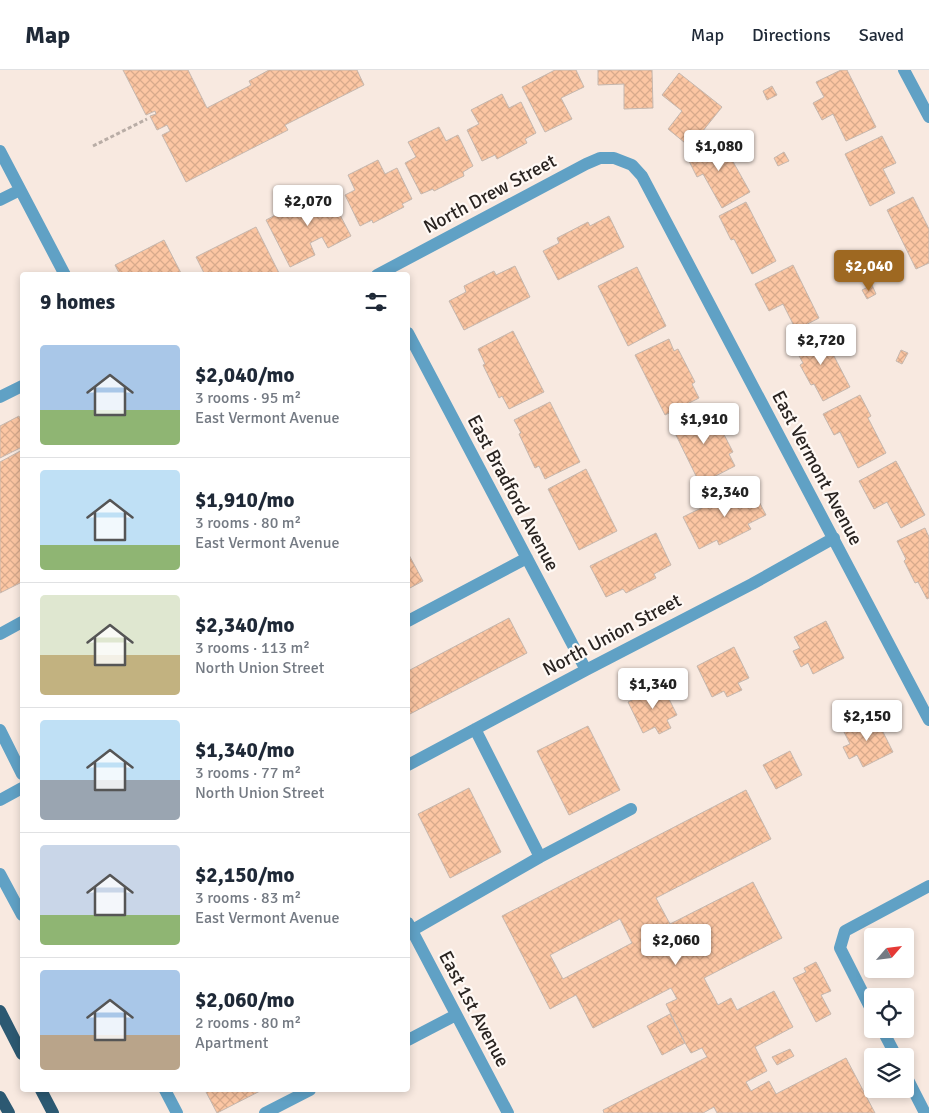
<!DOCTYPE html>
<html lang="en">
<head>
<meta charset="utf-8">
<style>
	:root { --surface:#fff; --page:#f6f6f7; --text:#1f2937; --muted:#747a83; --line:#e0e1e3; --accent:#9e6821 }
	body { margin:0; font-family:Signika,sans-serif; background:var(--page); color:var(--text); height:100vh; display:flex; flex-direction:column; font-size:19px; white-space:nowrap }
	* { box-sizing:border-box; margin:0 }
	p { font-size:16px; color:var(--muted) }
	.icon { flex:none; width:28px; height:28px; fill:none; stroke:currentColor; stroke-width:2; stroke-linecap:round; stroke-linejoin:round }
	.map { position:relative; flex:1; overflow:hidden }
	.sheet { position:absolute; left:20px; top:202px; width:390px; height:820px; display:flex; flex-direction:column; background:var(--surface); border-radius:5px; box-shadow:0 2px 8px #0003 }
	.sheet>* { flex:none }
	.needle { width:32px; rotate:62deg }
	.fabs { position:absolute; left:864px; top:858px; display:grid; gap:10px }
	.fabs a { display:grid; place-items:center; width:50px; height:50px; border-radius:5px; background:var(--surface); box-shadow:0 2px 8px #0003; font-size:25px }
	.price { position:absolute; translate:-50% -42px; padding:0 11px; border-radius:5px; background:#fff; color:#222; font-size:16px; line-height:32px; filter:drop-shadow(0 1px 2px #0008) }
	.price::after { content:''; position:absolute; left:50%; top:30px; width:15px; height:11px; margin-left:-8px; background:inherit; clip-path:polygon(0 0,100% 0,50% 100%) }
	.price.on { background:var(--accent); color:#fff }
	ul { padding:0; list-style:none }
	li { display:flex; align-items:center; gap:15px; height:125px; padding:0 20px }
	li+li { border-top:1px solid var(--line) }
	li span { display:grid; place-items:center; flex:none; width:140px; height:100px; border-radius:5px; color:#555 }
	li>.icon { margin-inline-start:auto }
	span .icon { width:60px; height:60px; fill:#fffc; stroke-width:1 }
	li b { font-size:21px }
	h2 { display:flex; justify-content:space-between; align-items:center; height:60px; padding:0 20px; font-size:21px }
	header { display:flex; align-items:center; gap:30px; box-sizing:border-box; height:70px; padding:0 25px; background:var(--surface); border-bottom:1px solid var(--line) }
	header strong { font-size:24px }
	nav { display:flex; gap:28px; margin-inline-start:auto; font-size:18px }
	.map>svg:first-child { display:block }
	.building { fill:url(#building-cross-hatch); stroke:#c5b7ae; fill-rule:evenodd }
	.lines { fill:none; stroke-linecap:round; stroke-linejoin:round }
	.path { stroke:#b9ada6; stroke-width:3; stroke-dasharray:4 2.5; stroke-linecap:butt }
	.minor { stroke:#60a1c5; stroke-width:12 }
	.major { stroke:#2c5972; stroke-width:12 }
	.labels { text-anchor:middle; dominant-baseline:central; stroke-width:4.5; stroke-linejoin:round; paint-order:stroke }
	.street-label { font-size:19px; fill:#2a2421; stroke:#fff9f5 }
</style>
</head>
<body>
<header>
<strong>Map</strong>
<nav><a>Map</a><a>Directions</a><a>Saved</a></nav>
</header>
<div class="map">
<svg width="929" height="1043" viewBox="0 0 929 1043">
	<defs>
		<pattern id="building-cross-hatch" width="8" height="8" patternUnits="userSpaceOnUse" patternTransform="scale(1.25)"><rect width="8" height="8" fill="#fcc6a3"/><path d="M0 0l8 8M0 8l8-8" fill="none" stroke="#d8aa8c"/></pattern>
	</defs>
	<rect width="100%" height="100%" fill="#f8e9e0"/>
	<path class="building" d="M123 0H188L207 38 251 15 249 11 269 0H357L364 15 285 55 288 60 186 112 162 65 170 61 167 55 157 60 150 46 156 44 155 41 146 45Z
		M555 0H576L584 17 561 28 572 49 545 62 522 17Z
		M598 0H652L653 38 624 39V14L598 15Z
		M841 0H847L876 57 846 71 833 44 822 50 813 33 824 27 816 12Z
		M679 3 722 37 690 77 668 59 682 41 662 25Z
		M772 16 777 25 767 30 763 21Z
		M502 24 509 38 521 32 536 63 525 69 527 73 497 89 495 85 482 91 467 60 479 54 471 40Z
		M439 57 446 71 458 65 473 96 463 102 464 106 434 121 433 119 421 124 405 93 416 87 408 72Z
		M882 66 896 93 883 99 895 123 870 136 845 84Z
		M722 67 733 87 731 88 750 122 722 138 703 104 697 107 687 87Z
		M784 82 789 91 778 96 774 88Z
		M378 90 385 104 397 98 412 129 402 134 404 137 373 153 372 150 360 156 345 125 355 120 348 105Z
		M326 118 351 166 328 178 322 167 310 173 315 185 290 197 266 150Z
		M913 127 929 159V193L916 199 887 140Z
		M746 132 776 191 752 204 734 169 731 170 719 146Z
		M609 146 624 177 558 210 543 181 559 173 557 168 588 152 590 156Z
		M256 157 279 203 275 205H249L248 204 246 205H205L196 187Z
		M164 170 182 205H120L115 195Z
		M793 195 819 248 796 260 783 234 769 241 755 214Z
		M515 196 530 227 464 260 449 231 466 222 464 216 494 201 496 205Z
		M637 197 666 256 628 276 598 216Z
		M872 215 876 224 867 229 862 220Z
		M513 261 544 322 509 339 502 326 499 328 483 295 485 294 478 279Z
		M821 261 850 317 823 331 814 314 811 315 800 295 803 293 793 275Z
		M669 269 674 281 678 279 695 312 692 314 699 328 665 345 635 285Z
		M901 280 908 283 902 294 896 291Z
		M860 325 871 346 868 348 886 383 858 398 840 362 834 365 823 344Z
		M550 332 580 392 545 409 539 396 535 398 519 364 521 363 514 350Z
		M706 337 712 349 715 347 733 382 729 384 735 396 700 414 671 355Z
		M19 346 22 353V377L0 388V356Z
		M22 380V512L0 523V392Z
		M896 391 925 445 901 458 887 432 874 439 859 411Z
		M586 399 617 461 579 480 548 419Z
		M750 414 766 445 748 454 751 459 719 475 717 470 699 479 683 447Z
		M925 458 929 467V528L927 529 918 512 915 513 904 491 906 489 897 471Z
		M656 463 671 495 654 504 656 508 626 523 623 519 606 527 590 496Z
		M408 483 423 511 408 519Z
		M509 548 527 583 408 645V601Z
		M826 551 844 588 813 604 808 593 801 597 793 581 800 578 794 567Z
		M734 577 749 608 738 613 742 620 727 627 724 621 712 627 697 596Z
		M662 615 677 645 667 650 671 658 659 664 655 657 643 663 628 632Z
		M875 646 893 682 863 697 857 685 849 689 843 677 850 674 844 662Z
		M588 656 620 720 569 745 537 681Z
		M790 681 802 705 776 719 763 695Z
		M469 718 501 782 450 808 418 744Z
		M746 720 771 769 656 828 670 854 753 812 782 868 704 908 718 935 731 928 737 940 774 921 793 957 755 977 767 1001 746 1012 751 1021 769 1011 776 1024 846 988 875 1043H717L714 1037 703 1043H604L603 1040 707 987 702 978 691 983 685 973 666 934 677 929 671 918 593 958 576 925 550 939 502 846ZM620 849 632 873 563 909 550 885Z
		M816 892 831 921 821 925 831 944 816 952 793 908 806 902 804 898Z
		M670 944 685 973 662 985 647 956Z
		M790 979 794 986 777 995 772 987Z
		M205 1020H262L217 1043Z"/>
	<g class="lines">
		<path class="path" d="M93 76 147 49"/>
		<path class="minor" d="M904 0 929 47
			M0 81 65 205
			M0 130 20 120
			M377 205 586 94 600 88H614L632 95 642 106 929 650
			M408 263 586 600
			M0 327 22 316
			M408 551 527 488
			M0 564 22 552
			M0 660 22 704
			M408 695 586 600 752 514 834 468
			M0 730 22 718
			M540 787 631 739
			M0 804 22 845
			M408 853 508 1043
			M411 861 540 787 475 659
			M872 941 840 878 845 861 929 816
			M882 959 896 986
			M408 970 456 945
			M905 1004 925 1043
			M165 1020 177 1043
			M265 1043 310 1020"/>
		<path class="major" d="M0 941 22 984
			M41 1020 53 1043
			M0 1027 9 1043"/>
	</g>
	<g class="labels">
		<g class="street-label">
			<text transform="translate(490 124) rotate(-28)">North Drew Street</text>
			<text transform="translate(817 398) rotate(62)">East Vermont Avenue</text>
			<text transform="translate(513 423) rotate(62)">East Bradford Avenue</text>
			<text transform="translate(612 565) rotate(-28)">North Union Street</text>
			<text transform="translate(474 939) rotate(62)">East 1st Avenue</text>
		</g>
	</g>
</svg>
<div class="fabs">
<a><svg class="needle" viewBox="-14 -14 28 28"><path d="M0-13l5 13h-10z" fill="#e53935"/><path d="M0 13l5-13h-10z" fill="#747a83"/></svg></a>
<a><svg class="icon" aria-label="locate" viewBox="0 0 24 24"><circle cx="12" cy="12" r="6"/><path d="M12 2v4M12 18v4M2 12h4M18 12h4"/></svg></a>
<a><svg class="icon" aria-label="layers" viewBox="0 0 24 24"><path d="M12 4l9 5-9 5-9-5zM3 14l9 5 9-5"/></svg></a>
</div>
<b class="price" style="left:719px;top:102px">$1,080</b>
<b class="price" style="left:308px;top:157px">$2,070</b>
<b class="price on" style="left:869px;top:222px">$2,040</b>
<b class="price" style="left:821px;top:296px">$2,720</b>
<b class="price" style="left:704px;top:375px">$1,910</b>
<b class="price" style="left:725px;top:448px">$2,340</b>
<b class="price" style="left:653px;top:640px">$1,340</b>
<b class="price" style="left:867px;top:672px">$2,150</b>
<b class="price" style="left:676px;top:896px">$2,060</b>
<section class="sheet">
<h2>9 homes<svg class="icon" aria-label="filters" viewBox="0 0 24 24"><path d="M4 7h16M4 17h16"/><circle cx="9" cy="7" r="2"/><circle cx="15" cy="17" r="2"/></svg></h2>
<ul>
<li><span style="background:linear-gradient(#a9c7e8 65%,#8fb573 0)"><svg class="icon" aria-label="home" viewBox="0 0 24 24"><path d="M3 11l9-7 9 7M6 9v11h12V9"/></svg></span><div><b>$2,040/mo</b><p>3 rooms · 95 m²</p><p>East Vermont Avenue</p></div></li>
<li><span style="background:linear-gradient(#bfe0f5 75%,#8fb573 0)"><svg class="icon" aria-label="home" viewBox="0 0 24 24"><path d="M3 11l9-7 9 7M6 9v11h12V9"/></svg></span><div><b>$1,910/mo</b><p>3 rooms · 80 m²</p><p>East Vermont Avenue</p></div></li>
<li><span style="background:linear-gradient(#dfe7d0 60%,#c2b280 0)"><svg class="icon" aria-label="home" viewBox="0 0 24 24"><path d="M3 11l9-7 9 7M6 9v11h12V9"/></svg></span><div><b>$2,340/mo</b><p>3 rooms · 113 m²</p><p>North Union Street</p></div></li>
<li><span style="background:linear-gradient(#bfe0f5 60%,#9aa5b1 0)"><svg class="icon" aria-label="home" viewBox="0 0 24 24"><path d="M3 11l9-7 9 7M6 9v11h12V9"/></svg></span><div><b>$1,340/mo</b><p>3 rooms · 77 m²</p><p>North Union Street</p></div></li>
<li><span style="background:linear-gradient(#c9d6e8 70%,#8fb573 0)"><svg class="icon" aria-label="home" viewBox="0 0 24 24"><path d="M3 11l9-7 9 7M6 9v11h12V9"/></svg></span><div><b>$2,150/mo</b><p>3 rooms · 83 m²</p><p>East Vermont Avenue</p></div></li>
<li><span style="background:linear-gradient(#a9c7e8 65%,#b9a48a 0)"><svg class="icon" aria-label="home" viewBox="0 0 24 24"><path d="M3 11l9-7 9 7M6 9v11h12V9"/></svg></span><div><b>$2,060/mo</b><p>2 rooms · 80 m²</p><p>Apartment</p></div></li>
</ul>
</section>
</div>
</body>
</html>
